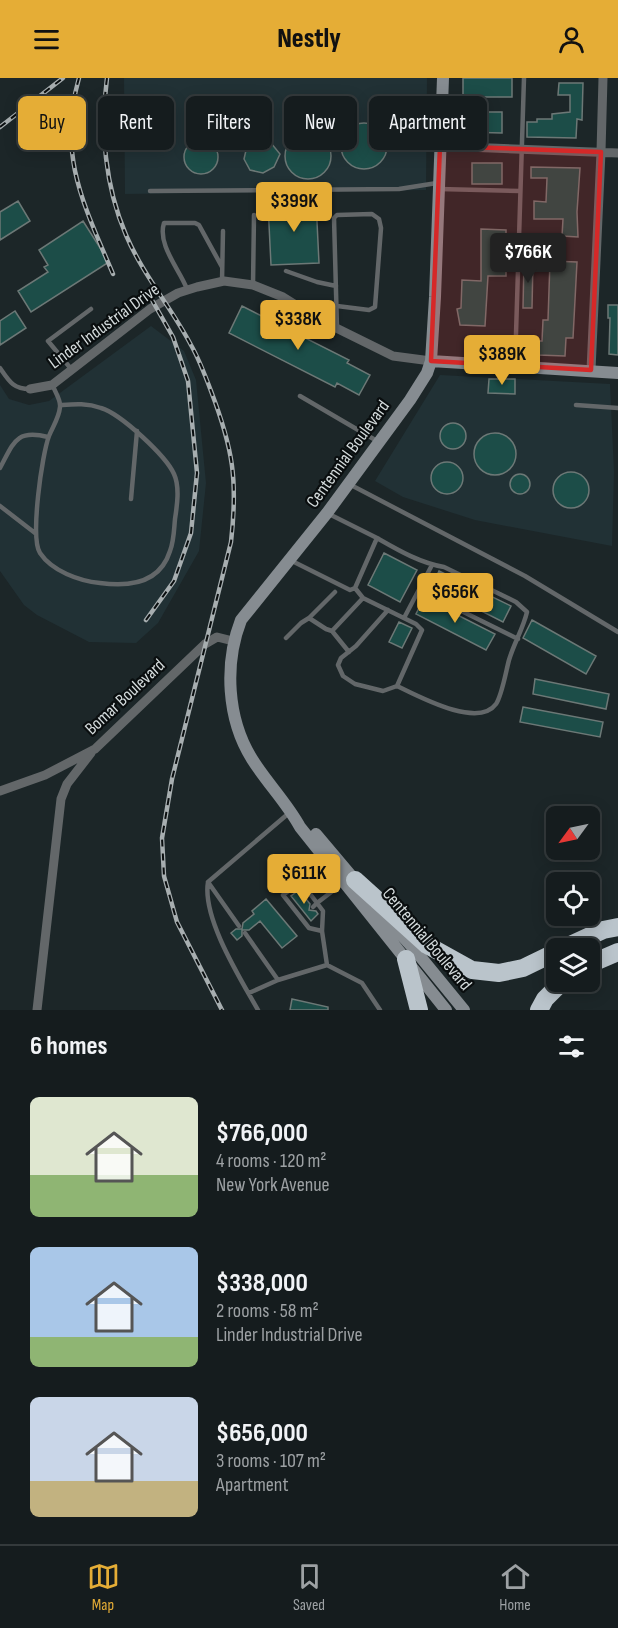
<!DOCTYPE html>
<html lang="en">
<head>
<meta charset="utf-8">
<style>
	:root { --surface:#151c1e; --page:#1e2527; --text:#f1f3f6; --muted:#9da1a4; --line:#343a3c; --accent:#e5ad36 }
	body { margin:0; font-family:"Sofia Sans Condensed",sans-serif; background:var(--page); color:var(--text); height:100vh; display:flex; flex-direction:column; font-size:22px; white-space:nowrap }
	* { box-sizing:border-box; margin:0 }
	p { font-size:20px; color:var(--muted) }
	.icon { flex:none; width:33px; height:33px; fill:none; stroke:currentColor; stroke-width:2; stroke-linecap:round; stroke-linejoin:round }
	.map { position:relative; height:932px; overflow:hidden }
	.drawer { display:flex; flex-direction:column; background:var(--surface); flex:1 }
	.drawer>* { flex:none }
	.banner { position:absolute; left:18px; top:18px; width:582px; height:54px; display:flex; gap:12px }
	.needle { width:39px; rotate:237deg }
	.fabs { position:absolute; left:546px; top:728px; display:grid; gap:12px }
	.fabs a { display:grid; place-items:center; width:54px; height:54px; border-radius:9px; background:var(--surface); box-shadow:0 3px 15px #0003,0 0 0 2px var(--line); font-size:30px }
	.price { position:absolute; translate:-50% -51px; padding:0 14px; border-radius:6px; background:var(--accent); color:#111; font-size:20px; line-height:39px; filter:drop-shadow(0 2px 3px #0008) }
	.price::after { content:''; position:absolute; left:50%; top:36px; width:18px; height:14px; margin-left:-9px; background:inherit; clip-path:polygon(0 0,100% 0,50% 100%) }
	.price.current { background:#222; color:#fff }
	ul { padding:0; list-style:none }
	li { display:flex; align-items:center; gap:18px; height:150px; padding:0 30px }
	li span { display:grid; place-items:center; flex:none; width:168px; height:120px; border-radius:9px; color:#555 }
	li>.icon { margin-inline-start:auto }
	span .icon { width:72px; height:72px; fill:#fffc; stroke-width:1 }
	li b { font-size:26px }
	h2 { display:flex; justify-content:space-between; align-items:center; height:72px; padding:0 30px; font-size:26px }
	.tag { padding:0 21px; border-radius:9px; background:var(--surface); box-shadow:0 3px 15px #0003,0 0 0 2px var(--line); font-size:21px; line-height:54px }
	.tag.current { background:var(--accent); color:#111 }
	header { display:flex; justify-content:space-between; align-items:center; height:78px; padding:0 30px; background:var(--accent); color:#111; font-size:27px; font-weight:800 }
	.menu { display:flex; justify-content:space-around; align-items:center; height:84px; border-top:2px solid var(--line); background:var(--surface); font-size:16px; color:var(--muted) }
	.menu a { display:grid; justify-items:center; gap:3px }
	.menu .current { color:var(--accent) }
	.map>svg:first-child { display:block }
	.built { fill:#213135 }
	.building { fill:#1c4d48; stroke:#6c7876; stroke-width:1.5 }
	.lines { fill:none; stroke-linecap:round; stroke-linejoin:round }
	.lane { stroke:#636769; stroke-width:4.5 }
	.street { stroke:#636769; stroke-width:9 }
	.secondary { stroke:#868c91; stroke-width:12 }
	.highway { stroke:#bac4cb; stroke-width:18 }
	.rail-casing { stroke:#a7aeb0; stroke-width:4.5 }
	.rail { stroke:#0a0e0f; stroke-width:2; stroke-dasharray:7; stroke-linecap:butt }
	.marked { fill:#d62828; fill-opacity:0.2; stroke:#d62828; stroke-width:4.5; stroke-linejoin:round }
	.labels { text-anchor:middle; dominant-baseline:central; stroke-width:4.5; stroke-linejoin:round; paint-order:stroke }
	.street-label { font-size:18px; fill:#d4dbdc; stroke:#0a0e0f }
</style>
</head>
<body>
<header><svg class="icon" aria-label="menu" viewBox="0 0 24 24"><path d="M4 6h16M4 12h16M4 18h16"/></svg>Nestly<svg class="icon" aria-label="person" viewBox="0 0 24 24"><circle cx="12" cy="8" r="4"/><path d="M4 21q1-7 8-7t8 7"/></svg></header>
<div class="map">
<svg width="618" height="932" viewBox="0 0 618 932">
	<rect width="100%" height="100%" fill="#1c2628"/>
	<path class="built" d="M124 0H427L426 112 125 116Z
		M151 248 184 273 196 302 206 405 199 473 158 545 136 565 89 564 37 537 24 527 0 493V307L9 321 29 327 49 323Z
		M440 297 610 306 614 394 612 468 475 442 403 419 375 403Z"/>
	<path class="building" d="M463 0H512V19H463Z
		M559 5H583L582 42 577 41 576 60 527 59V44H537V41H552V36L570 34V17H558Z
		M185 34a17 17 0 1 1 34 0a17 17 0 1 1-34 0Z
		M462 34H502V55L462 54Z
		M341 68a23 23 0 1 1 46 0a23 23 0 1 1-46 0Z
		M285 78a23 23 0 1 1 46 0a23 23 0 1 1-46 0Z
		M258 62 271 65 280 76 274 89 263 95 250 92 244 81 247 68Z
		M184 79a17 17 0 1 1 34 0a17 17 0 1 1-34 0Z
		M472 85H502V106H472Z
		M531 89 580 90 577 134 578 159 562 158 563 141H534V123L546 124 547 100H531Z
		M18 123 30 143 0 162V134Z
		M316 123 319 185 271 187 268 126Z
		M83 143 109 184 31 234 18 213 48 194 44 189 48 187 39 172Z
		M481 151 506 152V198H488L485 248 460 247 457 231 461 230 462 202 481 203Z
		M524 182H533L532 230H523Z
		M550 183 577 184 573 260H566L565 278 538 277V263H542L543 242H548Z
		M608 227H618V277L609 276 610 240H608Z
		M242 228 349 282 347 285 370 297 359 317 337 305 335 309 229 255Z
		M15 233 26 250 0 267V243Z
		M489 301H515V316L488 315Z
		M440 358a13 13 0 1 1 26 0a13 13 0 1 1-26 0Z
		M474 376a21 21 0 1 1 42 0a21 21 0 1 1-42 0Z
		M431 400a16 16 0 1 1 32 0a16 16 0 1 1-32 0Z
		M553 412a18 18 0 1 1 36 0a18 18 0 1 1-36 0Z
		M510 406a10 10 0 1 1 20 0a10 10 0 1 1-20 0Z
		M384 475 417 492 400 524 368 507Z
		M439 493 511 528 503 544 432 508Z
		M424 520 495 556 486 572 416 536Z
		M532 542 596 578 586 596 523 560Z
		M399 544 412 550 402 570 389 564Z
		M535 601 609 616 606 631 533 616Z
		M523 629 603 644 600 659 520 644Z
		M299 812 310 826 309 832 316 833 318 836 311 843 291 818Z
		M266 821 297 858 282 870 260 843 249 852H242V858L237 862 231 855 236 851H242L243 845 254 836 252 833Z
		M292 921 328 929V932H290Z"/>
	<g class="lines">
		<path class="lane" d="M439 111 520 113
			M150 113 399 111 437 105
			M286 193 317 204 336 208
			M222 204 223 153
			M253 207 254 137
			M187 211C180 192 157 167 164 145H195L199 147 222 189
			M337 228 369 232 375 229 381 150 379 141 372 136 337 137 334 140 337 250
			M515 288 524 0
			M0 290C9 303 13 311 30 311
			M72 292 48 263 91 231
			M53 308C55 314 61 322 60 329 59 340 53 348 49 358 42 376 30 460 40 475 52 493 79 503 100 505 129 509 160 505 170 473 174 463 174 451 175 441 177 428 180 409 174 396 166 378 121 336 101 330 87 325 75 326 61 327
			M300 318 377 363
			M576 327 618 330
			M0 390C14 364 16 351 48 359
			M349 406 525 498 618 554
			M131 421 137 353
			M0 428 35 455
			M377 460C398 472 420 485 444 489L516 524 527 534C523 551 514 565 509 582 506 593 502 617 496 626 478 651 418 618 397 608
			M290 482 350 512 355 510 377 460 327 435
			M355 510 363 520 416 546 422 552 397 608 383 613 355 606 343 598 338 587 341 580 356 568 388 532
			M419 512 518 561
			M309 540 335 514
			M404 540 432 487
			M286 560 301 545 309 540 326 551 332 553
			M349 574 332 553 363 520
			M208 804 239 848
			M313 829 317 825 301 804 283 817 309 850 322 853
			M245 855 278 902
			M327 887 362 905 380 932
			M249 915 278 902 327 887 322 853 323 833 317 825 343 805
			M258 932C240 900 202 840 208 804L289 735"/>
		<path class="street" d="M440 68 618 75
			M591 292 601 74 603 0
			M30 311 52 307 150 231 178 215 197 209 224 203 253 207 283 219 320 242 393 278 431 283
			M0 713 45 697 95 671 205 566 217 559 233 563
			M37 932 61 721 67 706 91 675"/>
		<path class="secondary" d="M443 0 435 219 431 283 427 295 410 322 327 435 241 542C224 586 227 641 252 681 267 705 287 725 300 749L446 932
			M431 283 618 295
			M316 756 359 807
			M377 830 414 871 464 932"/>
		<path class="highway" d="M355 802 427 867 472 892 499 895 523 890 556 874
			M564 870 603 852 618 849
			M406 881 419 932
			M590 886 618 874
			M539 932 545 921 563 903"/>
		<defs>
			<path id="rail" d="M79 0C57 77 84 127 113 196
				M107 0C100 52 105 108 126 157 143 197 171 229 191 267 199 281 205 297 211 313 233 371 238 402 231 464L172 701 162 760 164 798 177 844 222 932
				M0 49 63 0
				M146 542 174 503 191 455 197 395 188 303 173 259 148 215"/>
		</defs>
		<use href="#rail" class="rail-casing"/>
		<use href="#rail" class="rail"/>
	</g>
	<path class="marked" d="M440 68 601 74 591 292 431 283Z"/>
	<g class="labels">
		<g class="street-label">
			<text transform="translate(104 248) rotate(-36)">Linder Industrial Drive</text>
			<text transform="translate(348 376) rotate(-54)">Centennial Boulevard</text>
			<text transform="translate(125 619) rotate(-43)">Bomar Boulevard</text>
			<text transform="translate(427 861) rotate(50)">Centennial Boulevard</text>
		</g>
	</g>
</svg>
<div class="fabs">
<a><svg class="needle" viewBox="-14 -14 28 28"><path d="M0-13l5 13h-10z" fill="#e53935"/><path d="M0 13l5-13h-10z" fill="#9da1a4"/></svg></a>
<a><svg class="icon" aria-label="locate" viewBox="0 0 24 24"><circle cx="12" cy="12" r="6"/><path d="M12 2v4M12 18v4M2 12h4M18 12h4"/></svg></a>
<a><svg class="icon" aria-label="layers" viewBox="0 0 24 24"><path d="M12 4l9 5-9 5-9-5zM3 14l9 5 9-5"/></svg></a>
</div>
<b class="price" style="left:294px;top:155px">$399K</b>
<b class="price current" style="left:528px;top:206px">$766K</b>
<b class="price" style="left:298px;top:273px">$338K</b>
<b class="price" style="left:502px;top:308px">$389K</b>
<b class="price" style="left:455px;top:546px">$656K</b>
<b class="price" style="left:304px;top:827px">$611K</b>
<div class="banner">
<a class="tag current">Buy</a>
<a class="tag">Rent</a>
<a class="tag">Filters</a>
<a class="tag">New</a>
<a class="tag">Apartment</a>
</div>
</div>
<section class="drawer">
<h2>6 homes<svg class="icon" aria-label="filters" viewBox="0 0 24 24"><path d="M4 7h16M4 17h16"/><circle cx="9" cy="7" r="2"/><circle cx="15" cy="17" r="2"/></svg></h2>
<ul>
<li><span style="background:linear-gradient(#dfe7d0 65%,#8fb573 0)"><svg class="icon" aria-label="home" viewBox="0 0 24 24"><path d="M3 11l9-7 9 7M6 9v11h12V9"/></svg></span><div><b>$766,000</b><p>4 rooms · 120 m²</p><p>New York Avenue</p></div></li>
<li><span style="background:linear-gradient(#a9c7e8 75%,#8fb573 0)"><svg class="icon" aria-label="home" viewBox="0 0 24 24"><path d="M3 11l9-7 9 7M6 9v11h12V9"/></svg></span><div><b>$338,000</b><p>2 rooms · 58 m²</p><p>Linder Industrial Drive</p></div></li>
<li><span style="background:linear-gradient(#c9d6e8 70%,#c2b280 0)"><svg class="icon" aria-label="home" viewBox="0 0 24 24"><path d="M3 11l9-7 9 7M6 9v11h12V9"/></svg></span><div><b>$656,000</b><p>3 rooms · 107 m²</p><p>Apartment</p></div></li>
</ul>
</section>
<nav class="menu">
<a class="current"><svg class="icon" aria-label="map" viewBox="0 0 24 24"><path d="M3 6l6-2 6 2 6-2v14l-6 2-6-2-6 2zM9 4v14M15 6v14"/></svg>Map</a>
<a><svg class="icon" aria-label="saved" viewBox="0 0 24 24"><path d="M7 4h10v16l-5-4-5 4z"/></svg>Saved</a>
<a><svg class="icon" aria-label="home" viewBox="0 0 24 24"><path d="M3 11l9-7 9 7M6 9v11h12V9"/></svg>Home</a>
</nav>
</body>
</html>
